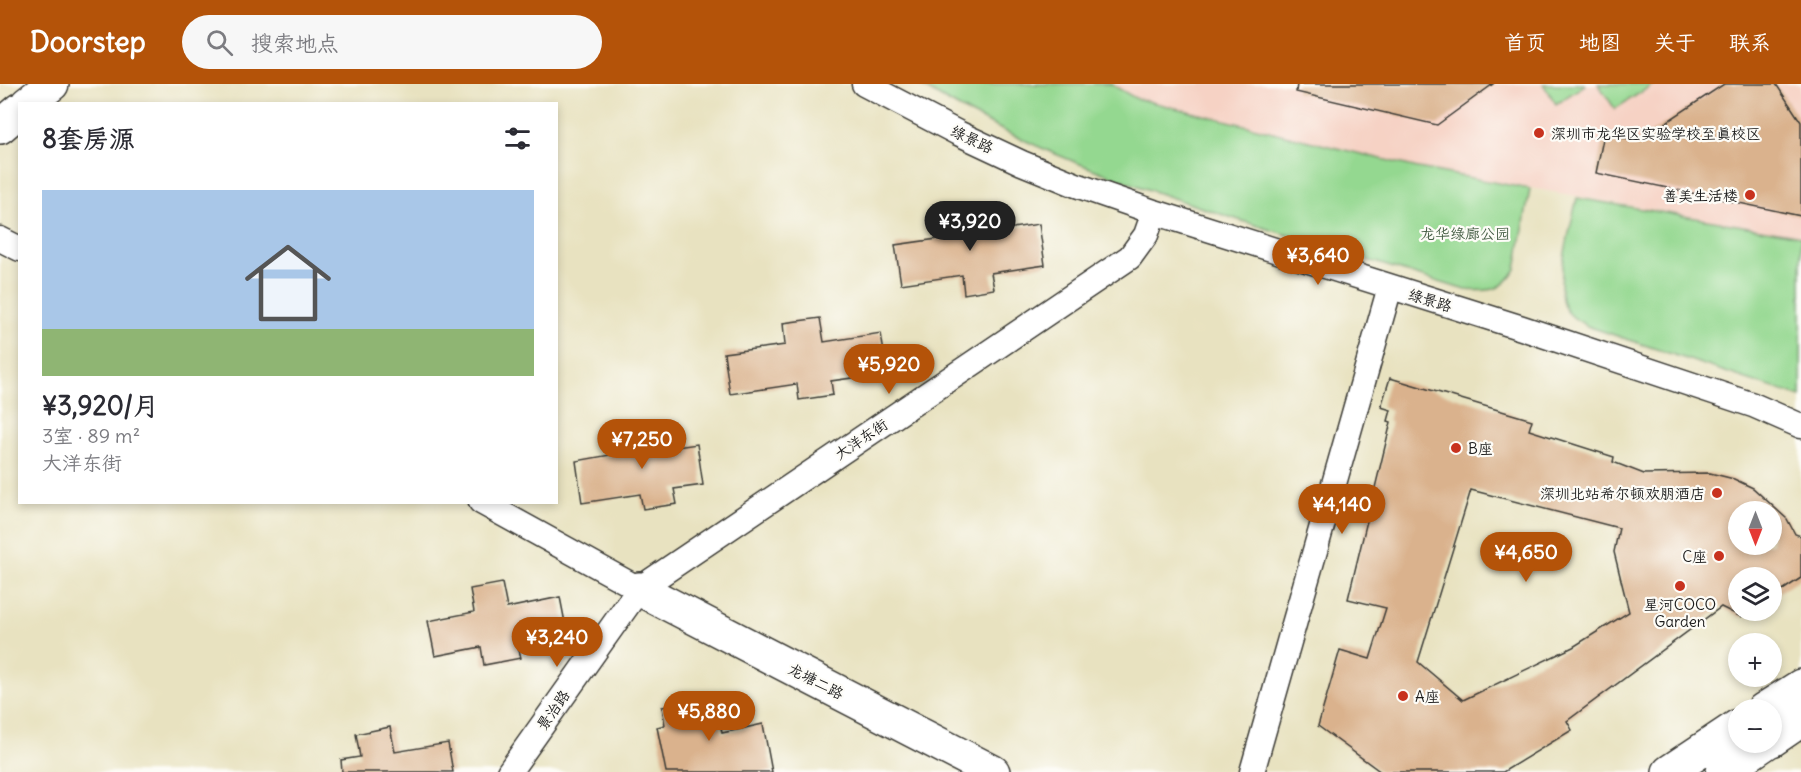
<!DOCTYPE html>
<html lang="zh">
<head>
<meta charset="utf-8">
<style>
	:root { --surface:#fff; --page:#f7f7f7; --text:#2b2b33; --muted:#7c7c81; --line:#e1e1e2; --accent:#b45309 }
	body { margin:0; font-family:Delius,"LXGW WenKai TC",sans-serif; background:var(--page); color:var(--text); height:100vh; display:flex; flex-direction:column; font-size:22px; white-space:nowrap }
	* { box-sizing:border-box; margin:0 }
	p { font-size:20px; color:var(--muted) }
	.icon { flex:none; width:33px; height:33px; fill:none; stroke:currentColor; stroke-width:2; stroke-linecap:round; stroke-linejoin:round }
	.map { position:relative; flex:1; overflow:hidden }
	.side { position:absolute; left:18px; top:18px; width:540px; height:402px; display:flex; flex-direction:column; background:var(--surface); border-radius:0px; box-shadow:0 3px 9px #0003 }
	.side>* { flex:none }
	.needle { width:39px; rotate:180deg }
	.fabs { position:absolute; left:1728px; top:417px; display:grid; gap:12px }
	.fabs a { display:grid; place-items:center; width:54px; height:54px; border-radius:50%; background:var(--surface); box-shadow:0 3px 9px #0003; font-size:30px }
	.price { position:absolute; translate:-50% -51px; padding:0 14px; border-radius:21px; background:var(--accent); color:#fff; font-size:20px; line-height:39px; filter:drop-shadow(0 2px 3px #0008) }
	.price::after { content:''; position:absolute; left:50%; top:36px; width:18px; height:14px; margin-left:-9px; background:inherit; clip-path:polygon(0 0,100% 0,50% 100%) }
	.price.current { background:#222; color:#fff }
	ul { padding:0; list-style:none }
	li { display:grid; align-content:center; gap:12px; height:318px; padding:0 24px }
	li+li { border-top:2px solid var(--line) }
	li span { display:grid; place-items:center; height:186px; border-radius:0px; color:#555 }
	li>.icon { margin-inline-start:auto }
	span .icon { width:108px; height:108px; fill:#fffc; stroke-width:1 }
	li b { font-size:26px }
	h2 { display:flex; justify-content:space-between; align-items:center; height:72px; padding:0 24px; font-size:26px }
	header { display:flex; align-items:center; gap:36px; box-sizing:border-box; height:84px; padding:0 30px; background:var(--accent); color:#fff }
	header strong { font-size:28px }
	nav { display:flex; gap:33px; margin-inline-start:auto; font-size:21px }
	.search { width:420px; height:54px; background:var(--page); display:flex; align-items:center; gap:15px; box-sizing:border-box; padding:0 21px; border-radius:33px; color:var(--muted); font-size:22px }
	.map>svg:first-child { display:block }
	.built { fill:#f6d2c4 }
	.green { fill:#94d890; stroke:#587a56; stroke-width:1.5 }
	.building { fill:#dab28d; fill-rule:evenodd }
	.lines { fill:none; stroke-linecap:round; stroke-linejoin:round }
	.street-casing { stroke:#3b3a35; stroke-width:27 }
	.secondary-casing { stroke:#3b3a35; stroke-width:36 }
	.primary-casing { stroke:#3b3a35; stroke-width:36 }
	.street { stroke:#fff; stroke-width:24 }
	.secondary { stroke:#fff; stroke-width:33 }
	.primary { stroke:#fff; stroke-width:33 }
	.poi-dot { fill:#c8321e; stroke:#fdfcf7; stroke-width:2 }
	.labels { text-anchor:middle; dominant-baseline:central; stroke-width:4.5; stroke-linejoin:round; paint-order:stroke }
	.poi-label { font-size:15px; fill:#1c1c1c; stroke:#fdfcf7; text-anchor:start }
	.street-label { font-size:15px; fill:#1c1c1c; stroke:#fdfcf7 }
	.park-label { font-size:15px; fill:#465e45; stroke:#fdfcf7 }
</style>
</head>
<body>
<header>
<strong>Doorstep</strong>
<div class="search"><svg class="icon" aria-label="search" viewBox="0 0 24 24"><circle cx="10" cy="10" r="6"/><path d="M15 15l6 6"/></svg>搜索地点</div>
<nav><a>首页</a><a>地图</a><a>关于</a><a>联系</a></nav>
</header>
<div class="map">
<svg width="1801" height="688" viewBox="0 0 1801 688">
	<rect width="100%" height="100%" fill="#fdfcf7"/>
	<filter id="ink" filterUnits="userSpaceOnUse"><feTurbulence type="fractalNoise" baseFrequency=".0167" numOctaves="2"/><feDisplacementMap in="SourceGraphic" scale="12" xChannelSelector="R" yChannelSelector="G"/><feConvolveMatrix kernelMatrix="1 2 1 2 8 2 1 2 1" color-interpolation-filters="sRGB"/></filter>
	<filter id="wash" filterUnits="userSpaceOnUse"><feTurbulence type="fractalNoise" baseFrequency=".008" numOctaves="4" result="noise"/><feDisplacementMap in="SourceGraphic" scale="24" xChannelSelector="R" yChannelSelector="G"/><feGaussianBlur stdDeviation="1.35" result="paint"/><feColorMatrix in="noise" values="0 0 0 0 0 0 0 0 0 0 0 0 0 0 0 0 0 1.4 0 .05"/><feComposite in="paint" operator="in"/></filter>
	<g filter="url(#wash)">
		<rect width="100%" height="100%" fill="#e8e2c0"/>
		<path class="built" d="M1111 0H1801V152L1418 84 1135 14Z"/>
		<path class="green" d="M918 0H1111L1135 14 1418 84 1530 105 1516 185C1503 207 1490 208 1465 206 1390 183 1315 160 1239 136 1128 100 1018 62 918 0Z
			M1543 0H1584L1585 1 1556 20Z
			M1598 0H1654L1615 25Z
			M1577 114 1801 152V313L1587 242C1579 237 1570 233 1565 224 1553 205 1572 137 1577 114Z"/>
		<g id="blocks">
			<path class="building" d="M1297 0H1493L1437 41 1296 8Z
				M1724 0H1776L1801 38V132L1596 89 1604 50 1638 57Z
				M983 122 987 148 1039 140 1045 181 991 189 994 205 964 210 962 191 901 200 895 161 944 154 940 128Z
				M820 234 824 258 881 249 887 289 831 297 833 311 799 316 797 300 730 310 724 269 785 261 783 239Z
				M1390 294 1532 336 1529 346 1614 373 1613 378 1644 390 1710 389 1734 395 1753 404 1787 435 1795 450 1801 452V494L1772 513V494H1738V526H1751L1741 533 1721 523 1567 637 1572 646 1503 688H1381L1318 642 1340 566 1370 575 1386 524 1348 515 1391 338 1388 337 1391 326 1381 323ZM1471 406 1619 444 1614 468 1629 528 1573 563 1463 616 1418 578ZM1738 428H1772V460H1738Z
				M666 341 670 364 697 360 703 401 674 405 677 420 643 425 640 410 582 419 576 377 627 368 624 347Z
				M502 499 507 524 560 513 567 549 517 558 521 574 484 581 481 563 435 572 428 537 474 528 470 505Z
				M715 612 722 649 763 640 772 688H666L657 643 665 641 662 623Z
				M390 643 395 668 448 659 453 688H342L341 676 360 673 356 650Z"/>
		</g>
	</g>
	<g filter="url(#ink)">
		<use href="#blocks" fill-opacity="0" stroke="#3b3a35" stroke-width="1.5"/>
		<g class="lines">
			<defs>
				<path id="street" d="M864 0 958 49 1022 79 1076 101 1154 128 1522 244 1753 321 1801 342
					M0 155 20 165
					M481 418 639 505
					M509 688 639 505 1130 173 1146 151 1154 128
					M1252 688 1390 203"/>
				<path id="secondary" d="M639 505 993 688
					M1763 626 1801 602
					M1772 656 1801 636
					M1669 688 1738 642
					M1723 688 1767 658"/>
				<path id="primary" d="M27 20 52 0
					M0 43 20 26"/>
			</defs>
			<use href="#street" class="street-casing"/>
			<use href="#secondary" class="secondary-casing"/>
			<use href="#primary" class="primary-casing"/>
			<use href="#street" class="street"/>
			<use href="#secondary" class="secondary"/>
			<use href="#primary" class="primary"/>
		</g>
	</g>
	<g class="poi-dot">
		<circle cx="1539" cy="49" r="6"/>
		<circle cx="1750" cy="111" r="6"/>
		<circle cx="1456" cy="364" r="6"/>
		<circle cx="1717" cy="409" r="6"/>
		<circle cx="1719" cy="472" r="6"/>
		<circle cx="1680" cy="502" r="6"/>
		<circle cx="1403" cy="612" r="6"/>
	</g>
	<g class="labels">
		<g class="poi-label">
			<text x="1551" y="49">深圳市龙华区实验学校至真校区</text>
			<text x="1738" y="111" text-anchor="end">善美生活楼</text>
			<text x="1468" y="364">B座</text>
			<text x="1705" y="409" text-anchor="end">深圳北站希尔顿欢朋酒店</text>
			<text x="1707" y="472" text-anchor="end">C座</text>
			<text x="1680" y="520" text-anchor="middle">星河COCO<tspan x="1680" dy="17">Garden</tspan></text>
			<text x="1415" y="612">A座</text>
		</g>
		<g class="street-label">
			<text transform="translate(972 55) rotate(25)">绿景路</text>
			<text transform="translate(1430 216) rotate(17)">绿景路</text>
			<text transform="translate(861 355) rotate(-34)">大洋东街</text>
			<text transform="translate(816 597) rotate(27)">龙塘二路</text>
			<text transform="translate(553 626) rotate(-55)">景治路</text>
		</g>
		<g class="park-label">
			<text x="1465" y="149">龙华绿廊公园</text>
		</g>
	</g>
</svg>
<div class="fabs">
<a><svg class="needle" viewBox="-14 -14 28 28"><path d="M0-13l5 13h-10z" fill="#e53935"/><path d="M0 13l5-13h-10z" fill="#7c7c81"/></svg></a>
<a><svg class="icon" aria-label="layers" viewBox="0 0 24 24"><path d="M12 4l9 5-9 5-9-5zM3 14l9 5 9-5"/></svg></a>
<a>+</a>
<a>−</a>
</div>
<b class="price current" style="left:970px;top:168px">¥3,920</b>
<b class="price" style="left:1318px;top:202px">¥3,640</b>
<b class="price" style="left:889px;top:311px">¥5,920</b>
<b class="price" style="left:642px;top:386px">¥7,250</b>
<b class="price" style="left:1342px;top:451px">¥4,140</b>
<b class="price" style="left:1526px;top:499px">¥4,650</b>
<b class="price" style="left:557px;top:584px">¥3,240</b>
<b class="price" style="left:709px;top:658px">¥5,880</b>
<section class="side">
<h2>8套房源<svg class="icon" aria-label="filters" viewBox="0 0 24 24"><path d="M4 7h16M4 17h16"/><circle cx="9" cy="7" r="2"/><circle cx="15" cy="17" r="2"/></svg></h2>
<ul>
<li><span style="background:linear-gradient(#a9c7e8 75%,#8fb573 0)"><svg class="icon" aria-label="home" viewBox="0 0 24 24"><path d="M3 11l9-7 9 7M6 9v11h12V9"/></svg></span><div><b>¥3,920/月</b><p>3室 · 89 m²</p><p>大洋东街</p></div></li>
</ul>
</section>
</div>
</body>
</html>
